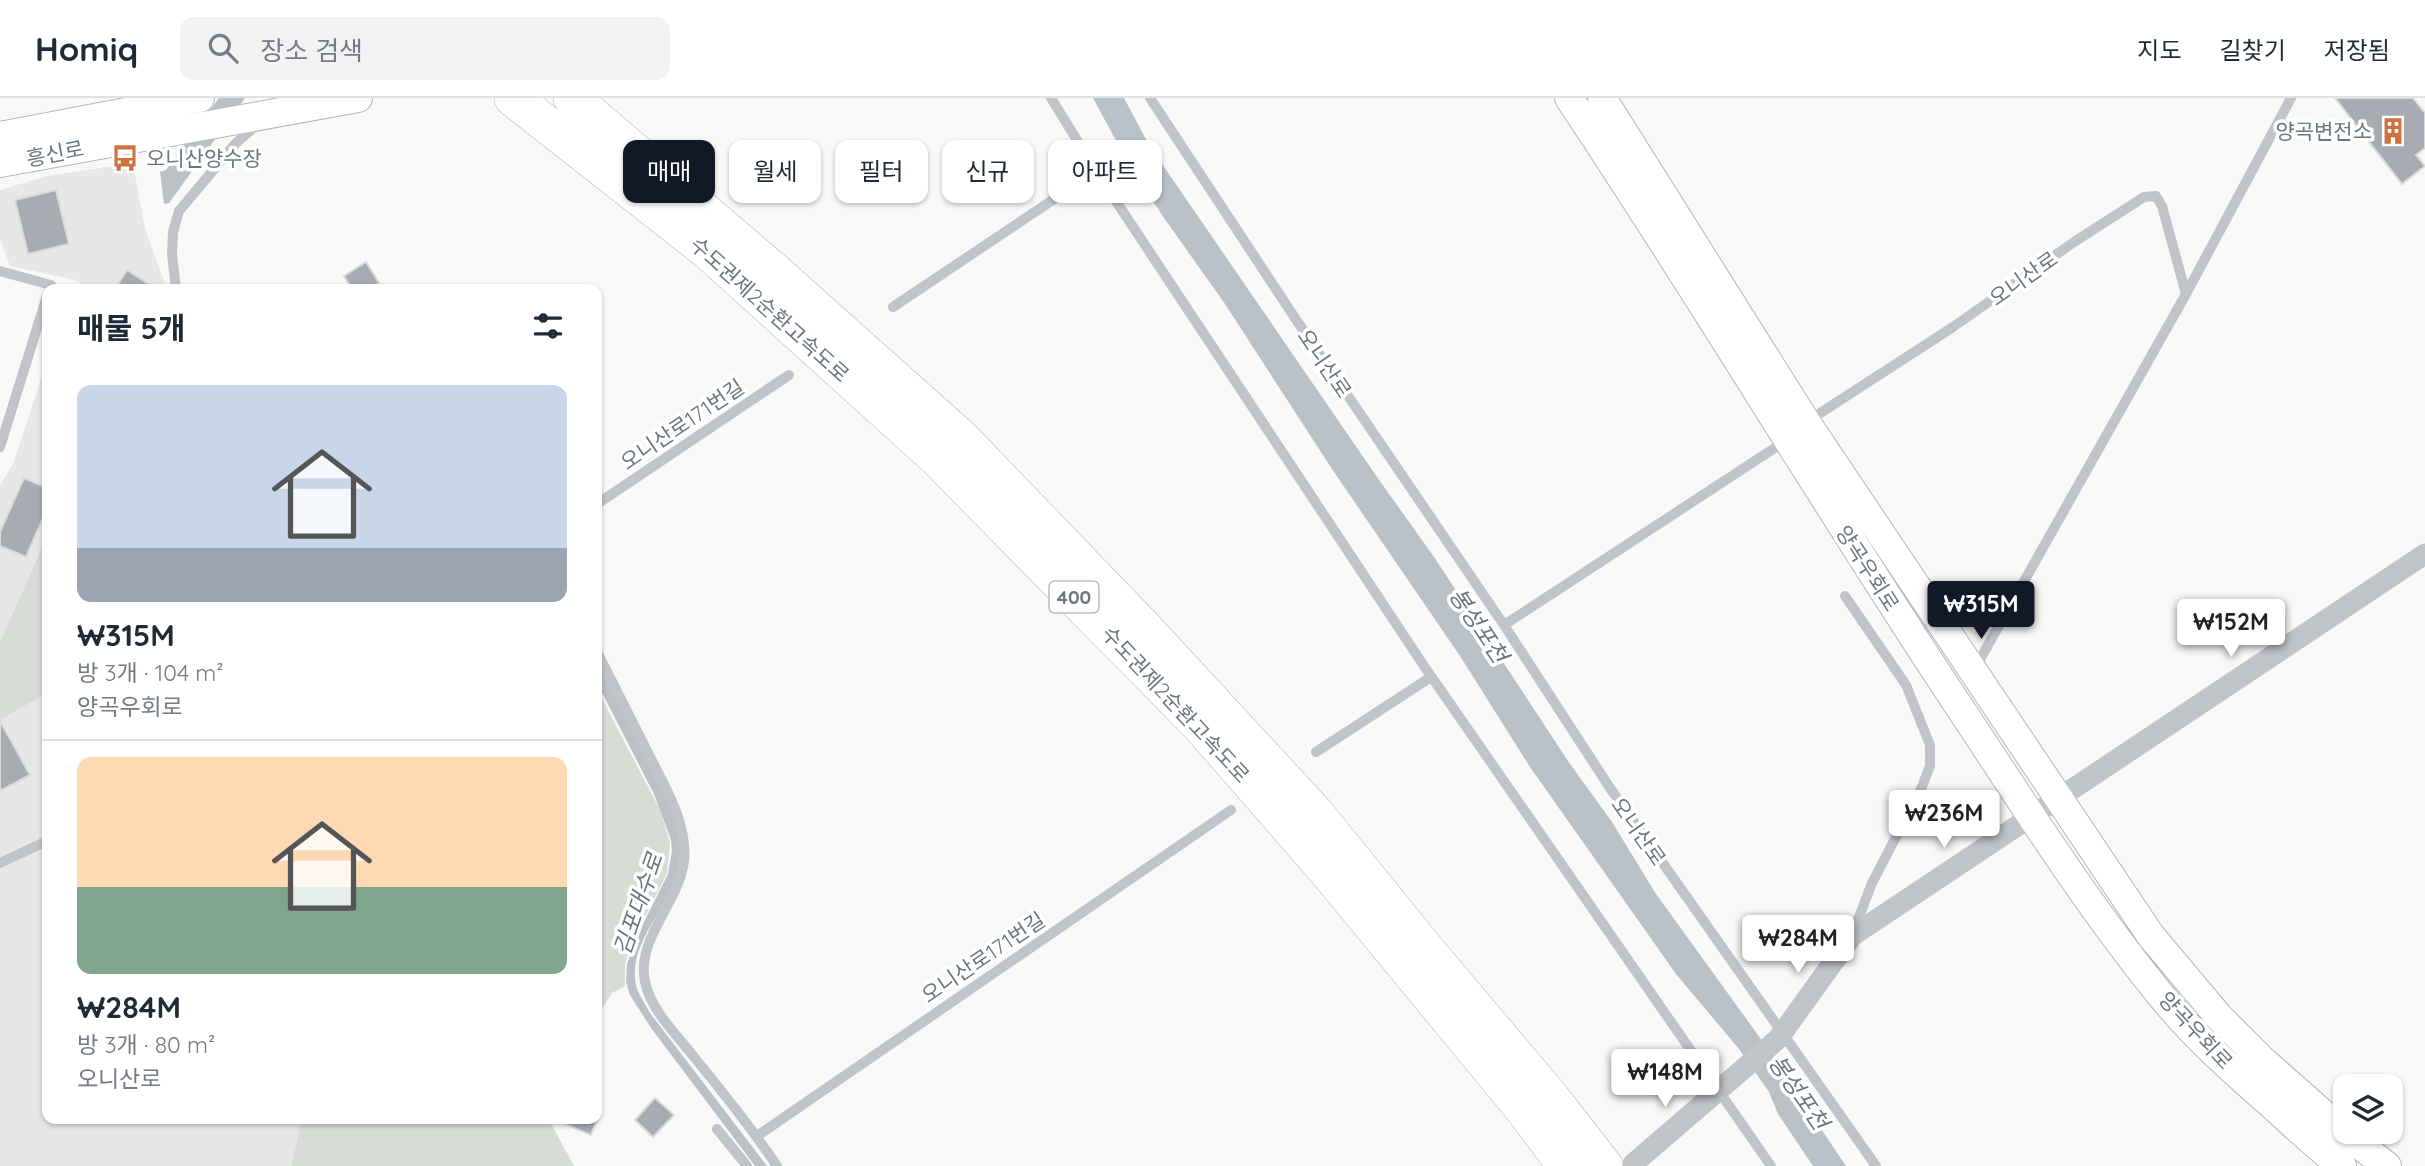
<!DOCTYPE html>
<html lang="ko">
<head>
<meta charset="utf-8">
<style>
	:root { --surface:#fff; --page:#f2f2f3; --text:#1f2937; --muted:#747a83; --line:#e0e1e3; --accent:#111827 }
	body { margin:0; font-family:Quicksand,"Noto Sans KR",sans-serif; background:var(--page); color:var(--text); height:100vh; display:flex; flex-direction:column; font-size:26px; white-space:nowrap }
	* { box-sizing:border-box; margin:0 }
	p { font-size:23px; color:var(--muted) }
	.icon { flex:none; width:38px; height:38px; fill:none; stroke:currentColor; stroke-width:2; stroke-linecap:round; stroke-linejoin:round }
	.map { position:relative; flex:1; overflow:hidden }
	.side { position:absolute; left:42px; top:186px; width:560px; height:840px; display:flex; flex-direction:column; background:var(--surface); border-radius:14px; box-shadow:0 2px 5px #0004 }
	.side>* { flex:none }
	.banner { position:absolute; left:623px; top:42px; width:665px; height:63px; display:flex; gap:14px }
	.controls { position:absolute; left:2333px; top:976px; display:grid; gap:14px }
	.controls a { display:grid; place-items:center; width:70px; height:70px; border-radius:14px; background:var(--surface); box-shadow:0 2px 5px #0004; font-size:35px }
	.price { position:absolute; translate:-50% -60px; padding:0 16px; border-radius:7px; background:#fff; color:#222; font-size:23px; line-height:46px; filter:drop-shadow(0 2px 4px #0008) }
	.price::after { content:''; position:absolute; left:50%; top:42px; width:21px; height:16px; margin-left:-10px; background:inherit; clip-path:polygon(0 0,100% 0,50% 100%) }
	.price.on { background:var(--accent); color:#fff }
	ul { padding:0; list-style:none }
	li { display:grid; align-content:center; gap:14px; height:371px; padding:0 35px }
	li+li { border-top:2px solid var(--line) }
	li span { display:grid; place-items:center; height:217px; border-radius:14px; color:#555 }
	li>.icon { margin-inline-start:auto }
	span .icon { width:126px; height:126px; fill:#fffc; stroke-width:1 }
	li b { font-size:30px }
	h2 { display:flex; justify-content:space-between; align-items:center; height:84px; padding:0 35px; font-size:30px }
	.pill { padding:0 24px; border-radius:14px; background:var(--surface); box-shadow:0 2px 5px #0004; font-size:24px; line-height:63px }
	.pill.on { background:var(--accent); color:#fff }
	header { display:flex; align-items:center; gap:42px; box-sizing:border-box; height:98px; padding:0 35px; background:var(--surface); border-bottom:2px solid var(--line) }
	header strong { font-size:33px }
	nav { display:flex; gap:38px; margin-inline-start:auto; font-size:24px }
	.search { width:490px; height:63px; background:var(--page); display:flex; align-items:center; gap:18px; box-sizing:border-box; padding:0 24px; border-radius:14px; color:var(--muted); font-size:26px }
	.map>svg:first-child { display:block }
	.built { fill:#e6e7e6 }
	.green { fill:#d7dcd6 }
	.water { fill:#b9c1c6 }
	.building { fill:#a6acb2; stroke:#dadad8; stroke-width:2 }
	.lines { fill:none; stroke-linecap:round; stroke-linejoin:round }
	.secondary-casing { stroke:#b3b7bb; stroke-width:30 }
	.highway-casing { stroke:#b4b6ba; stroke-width:38 }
	.lane { stroke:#c0c3c7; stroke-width:10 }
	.street { stroke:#c0c3c7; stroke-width:21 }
	.secondary { stroke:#fff; stroke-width:28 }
	.highway { stroke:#fff; stroke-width:37 }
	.labels { text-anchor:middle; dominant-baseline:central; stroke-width:7; stroke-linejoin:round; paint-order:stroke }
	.shield { fill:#fff; stroke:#979fa8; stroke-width:2 }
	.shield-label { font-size:19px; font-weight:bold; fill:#6b7683 }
	.poi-label { font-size:21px; fill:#6b7683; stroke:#fff; text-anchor:end }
	.street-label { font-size:21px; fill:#6b7683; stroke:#fff }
	.water-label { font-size:23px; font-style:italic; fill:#67767f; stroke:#fff }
</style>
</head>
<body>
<header>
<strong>Homiq</strong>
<div class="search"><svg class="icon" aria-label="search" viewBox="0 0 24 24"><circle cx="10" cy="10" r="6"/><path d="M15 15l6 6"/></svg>장소 검색</div>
<nav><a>지도</a><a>길찾기</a><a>저장됨</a></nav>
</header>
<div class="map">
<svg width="2425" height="1068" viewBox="0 0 2425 1068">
	<rect width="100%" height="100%" fill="#f8f8f6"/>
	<path class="built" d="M133 65 145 131 167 191H91L75 182 10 168 0 141V92L47 78Z
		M47 263V438L0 544V387L13 366Z
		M47 595V1020H302L291 1068H0V622Z"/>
	<path class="green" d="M47 438V595L0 622V544Z
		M597 591 660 712 670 744 667 775 629 852 625 867V888L612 895 597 918Z
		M302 1020H548L574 1068H291Z"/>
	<path class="water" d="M219 0H245L169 105 164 106 160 74 166 72Z
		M1093 0H1124L1149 47 1377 379 1434 459 1570 666 1612 724 1656 796 1758 937 1846 1068H1813L1778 1016 1769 994 1739 951 1676 876 1530 669 1460 558 1332 371 1225 206 1162 117 1128 65Z
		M597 564 666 699C674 720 683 743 679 767 672 809 624 846 637 891 640 899 646 907 650 915L767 1068H755L651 930 630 897 626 884 627 866 638 836 668 776 672 753 671 742 654 696 597 585Z"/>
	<path class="building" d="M2335 0H2413L2425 15V50L2416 57 2425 68 2402 86Z
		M56 92 69 146 28 156 15 102Z
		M366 164 379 185 370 191H352L344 178Z
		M127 172 156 191H115Z
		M24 380 47 390V411L26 459 0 448V434Z
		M0 623 30 677 0 693Z
		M655 1000 674 1017 653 1039 635 1022Z
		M551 1020H598L591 1037Z"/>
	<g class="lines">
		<defs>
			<path id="secondary" d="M1569 0C1706 205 1831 417 1968 622 2030 716 2091 812 2163 900 2195 939 2234 974 2272 1007 2295 1028 2317 1049 2342 1068
				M1602 0 1806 324 2151 838 2219 919 2261 961 2348 1038 2387 1068
				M0 38 200 0
				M0 65 358 0"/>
			<path id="highway" d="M513 0 708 153 937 360 1112 538 1200 627 1328 774 1525 1013 1566 1068
				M572 0 775 174 961 340 1146 532 1315 715 1422 847 1552 1001 1604 1068"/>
		</defs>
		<use href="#secondary" class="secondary-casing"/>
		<use href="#highway" class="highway-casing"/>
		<path class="lane" d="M1051 0 1096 73 1424 568 1771 1068
			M1150 0 1295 220 1504 527 1610 690 1876 1068
			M0 173 51 187
			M176 191 172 156 173 134 179 113 236 45 258 26
			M893 209 1096 73
			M1808 323 1953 229 2074 144 2144 99 2156 98 2162 108 2186 196
			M0 349 47 198
			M597 406 789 277
			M1845 498 1906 587 1930 647V668L1921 691 1872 785 1854 832
			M1504 527 1787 342
			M597 554C613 585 629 617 645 649 662 684 688 723 684 763 679 806 633 843 646 888 653 913 674 934 690 954 720 991 750 1028 777 1068
			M1974 572 2186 196 2291 0
			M1316 654 1431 579
			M0 765 47 743
			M717 1031 747 1068
			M757 1038 1231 712"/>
		<path class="street" d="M1633 1066 1778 941 1852 838 2425 456"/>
		<use href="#secondary" class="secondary"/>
		<use href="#highway" class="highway"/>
	</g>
	<defs>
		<symbol id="building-bare" viewBox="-9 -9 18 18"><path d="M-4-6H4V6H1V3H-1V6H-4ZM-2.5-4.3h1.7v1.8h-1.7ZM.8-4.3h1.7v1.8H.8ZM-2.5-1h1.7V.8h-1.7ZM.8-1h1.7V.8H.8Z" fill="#cf703f" stroke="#fff" stroke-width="2.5" paint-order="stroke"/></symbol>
		<symbol id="bus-bare" viewBox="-9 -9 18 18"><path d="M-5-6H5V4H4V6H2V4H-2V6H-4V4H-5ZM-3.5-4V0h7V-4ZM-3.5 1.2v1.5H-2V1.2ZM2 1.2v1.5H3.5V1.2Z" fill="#cf703f" stroke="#fff" stroke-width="2.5" paint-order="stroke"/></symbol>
	</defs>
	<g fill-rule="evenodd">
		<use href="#building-bare" x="2374" y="14" width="38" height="38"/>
		<use href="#bus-bare" x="106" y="41" width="38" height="38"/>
	</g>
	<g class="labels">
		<rect class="shield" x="1049.5" y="483.5" width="49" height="31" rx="5"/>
		<g class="shield-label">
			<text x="1074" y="499">400</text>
		</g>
		<g class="poi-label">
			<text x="2372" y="33">양곡변전소</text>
			<text x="146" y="60" text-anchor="start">오니산양수장</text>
		</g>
		<g class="street-label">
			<text transform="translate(55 55) rotate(-11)">흥신로</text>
			<text transform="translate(2023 180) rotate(-35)">오니산로</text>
			<text transform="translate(770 211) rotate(42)">수도권제2순환고속도로</text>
			<text transform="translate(1325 265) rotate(56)">오니산로</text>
			<text transform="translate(682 326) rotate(-34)">오니산로171번길</text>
			<text transform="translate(1868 470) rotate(57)">양곡우회로</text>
			<text transform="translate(1176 606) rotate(47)">수도권제2순환고속도로</text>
			<text transform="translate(1639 733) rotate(55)">오니산로</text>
			<text transform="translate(983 859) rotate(-34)">오니산로171번길</text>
			<text transform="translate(2196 932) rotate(47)">양곡우회로</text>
		</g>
		<g class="water-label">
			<text transform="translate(1479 527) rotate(56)">봉성포천</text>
			<text transform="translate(638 806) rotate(-71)">김포대수로</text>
			<text transform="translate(1799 994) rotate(55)">봉성포천</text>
		</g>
	</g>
</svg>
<div class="controls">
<a><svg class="icon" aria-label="layers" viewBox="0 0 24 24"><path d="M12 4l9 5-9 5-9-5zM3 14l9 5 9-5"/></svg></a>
</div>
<b class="price on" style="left:1981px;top:543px">₩315M</b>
<b class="price" style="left:2231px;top:561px">₩152M</b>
<b class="price" style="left:1944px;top:752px">₩236M</b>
<b class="price" style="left:1798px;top:877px">₩284M</b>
<b class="price" style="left:1665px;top:1011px">₩148M</b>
<div class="banner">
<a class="pill on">매매</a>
<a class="pill">월세</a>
<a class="pill">필터</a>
<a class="pill">신규</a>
<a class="pill">아파트</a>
</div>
<section class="side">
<h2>매물 5개<svg class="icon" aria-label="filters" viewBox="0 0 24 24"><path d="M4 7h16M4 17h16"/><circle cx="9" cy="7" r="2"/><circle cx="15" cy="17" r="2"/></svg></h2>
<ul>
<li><span style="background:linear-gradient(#c9d6e8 75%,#9aa5b1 0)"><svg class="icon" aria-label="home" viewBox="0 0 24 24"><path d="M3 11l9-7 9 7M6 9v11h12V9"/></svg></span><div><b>₩315M</b><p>방 3개 · 104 m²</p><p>양곡우회로</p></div></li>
<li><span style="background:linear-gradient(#ffd9b3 60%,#7fa58c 0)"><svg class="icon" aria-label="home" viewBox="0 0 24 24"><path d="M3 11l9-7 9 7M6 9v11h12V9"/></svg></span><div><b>₩284M</b><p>방 3개 · 80 m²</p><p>오니산로</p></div></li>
</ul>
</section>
</div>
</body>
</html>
